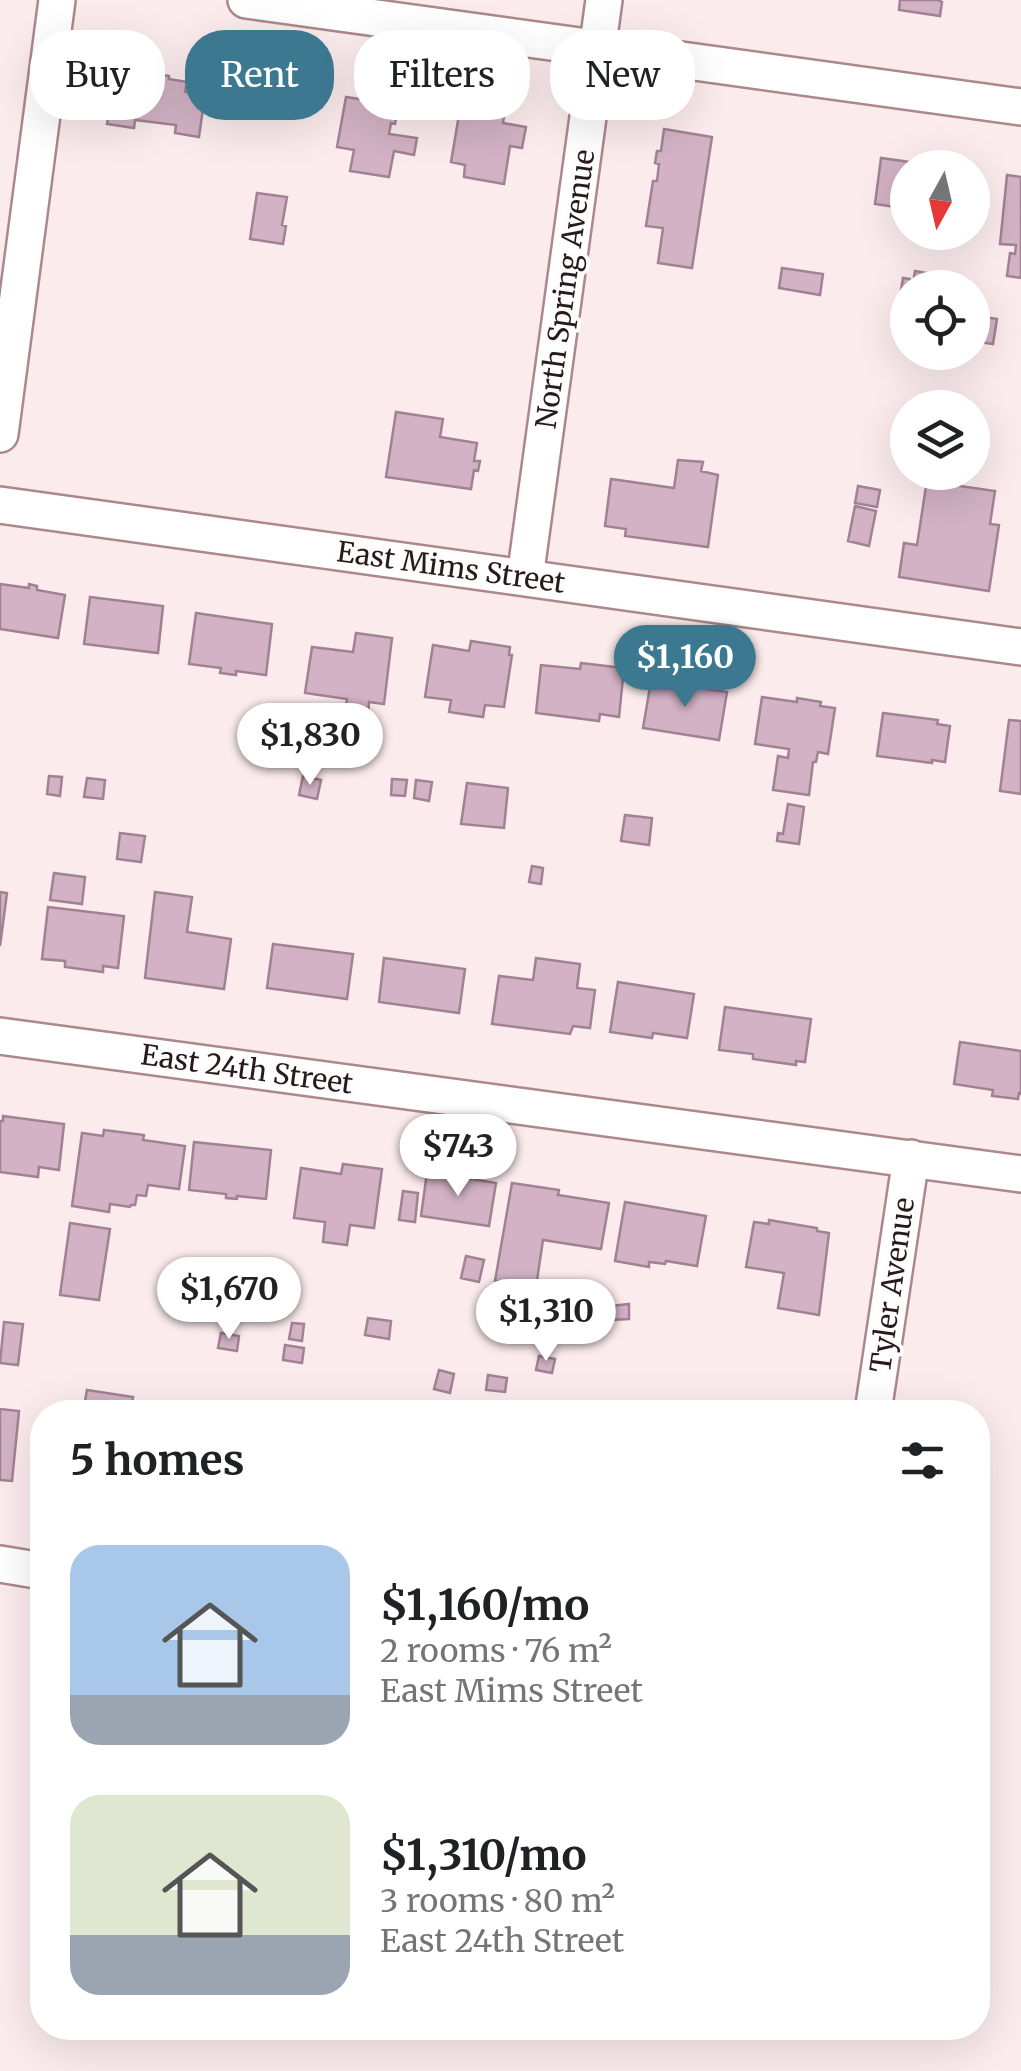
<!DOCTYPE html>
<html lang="en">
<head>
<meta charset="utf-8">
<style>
	:root { --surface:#fff; --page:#f2f2f2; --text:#202124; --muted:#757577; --accent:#3d7891 }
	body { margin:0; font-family:Merriweather,serif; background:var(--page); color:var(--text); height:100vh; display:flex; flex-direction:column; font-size:38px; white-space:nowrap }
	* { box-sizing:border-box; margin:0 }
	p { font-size:32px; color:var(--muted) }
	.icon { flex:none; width:55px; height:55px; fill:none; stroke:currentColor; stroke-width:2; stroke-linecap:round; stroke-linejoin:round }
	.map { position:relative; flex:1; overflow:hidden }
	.panel { position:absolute; left:30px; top:1400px; width:960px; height:640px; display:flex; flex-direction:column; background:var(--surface); border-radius:40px; box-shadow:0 10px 40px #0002 }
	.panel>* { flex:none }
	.top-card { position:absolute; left:30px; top:30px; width:962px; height:90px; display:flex; gap:20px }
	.needle { width:65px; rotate:188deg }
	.fabs { position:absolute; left:890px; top:150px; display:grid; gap:20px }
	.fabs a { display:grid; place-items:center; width:100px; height:100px; border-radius:50%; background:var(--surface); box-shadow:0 10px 40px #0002; font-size:50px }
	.price { position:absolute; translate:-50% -85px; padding:0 22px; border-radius:35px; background:#fff; color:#222; font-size:32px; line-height:65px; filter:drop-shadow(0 2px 5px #0008) }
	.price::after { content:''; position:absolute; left:50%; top:60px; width:30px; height:22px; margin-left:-15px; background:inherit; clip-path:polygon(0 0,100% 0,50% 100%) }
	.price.on { background:var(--accent); color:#fff }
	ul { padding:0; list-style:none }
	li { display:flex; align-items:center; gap:30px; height:250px; padding:0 40px }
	li span { display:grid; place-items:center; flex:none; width:280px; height:200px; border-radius:30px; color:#555 }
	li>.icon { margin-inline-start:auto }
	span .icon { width:120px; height:120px; fill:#fffc; stroke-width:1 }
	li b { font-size:42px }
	h2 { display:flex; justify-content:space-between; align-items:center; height:120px; padding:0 40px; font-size:42px }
	.chip { padding:0 35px; border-radius:40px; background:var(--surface); box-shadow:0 10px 40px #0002; font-size:35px; line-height:90px }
	.chip.on { background:var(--accent); color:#fff }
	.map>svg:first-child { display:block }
	.building { fill:#d2b2c4; stroke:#a18293; stroke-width:2.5 }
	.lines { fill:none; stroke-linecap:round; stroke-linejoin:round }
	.street-casing { stroke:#ac888b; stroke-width:40 }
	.street { stroke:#fff; stroke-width:35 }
	.labels { text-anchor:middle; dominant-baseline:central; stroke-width:8; stroke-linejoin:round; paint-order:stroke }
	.street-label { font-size:28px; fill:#281a1b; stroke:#fdfdfd }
</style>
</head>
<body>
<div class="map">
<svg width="1021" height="2071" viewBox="0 0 1021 2071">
	<rect width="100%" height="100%" fill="#fbebec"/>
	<path class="building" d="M900 0H938L942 2 940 16 899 10Z
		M116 65 163 71V75L169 76V79L187 82 185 92 205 95 199 137 175 133 176 125 135 120 134 128 107 124Z
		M367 91 400 97 395 124 391 123 389 134 417 138 414 155 394 151 389 177 350 171 354 150 337 147 346 97 366 100Z
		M462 97 499 103 497 115 504 117 503 123 526 127 522 148 510 146 504 184 464 177 465 165 451 162Z
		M664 129 712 137 692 268 658 263 663 228 646 226 653 181H657L659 164 655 163 657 151H661Z
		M926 154 947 157 946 167 952 168H908V209L875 204 881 158 924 164Z
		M1007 175 1021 177V278L1007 276 1010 253 1015 254 1016 245 1000 244Z
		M257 193 287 197 282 225 286 226 283 244 250 239Z
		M782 268 823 274 820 295 779 288Z
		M915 271 955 278 954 288H912Z
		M903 278 910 279 906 304 908 321 907 317 897 315Z
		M972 315 997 319 993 344 972 341Z
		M396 412 443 419 440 437 477 443 474 461H480L478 471 474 470 471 489 386 477Z
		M678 460 703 462 701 471 718 475 708 547 625 536 626 529 605 526 611 479 674 488Z
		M935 479 950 481 953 485 995 491 990 524 999 525 989 591 899 577 904 543 917 545 927 480Z
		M858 486 880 490 877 507 855 503Z
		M855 506 876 511 869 546 848 541Z
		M0 584 29 588V584L37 586V590L65 595 58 638 0 629Z
		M90 597 163 606 158 653 84 644Z
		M196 613 272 624 266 675 236 671V675L220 673 221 668 189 664Z
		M356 633 392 638 384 704 369 702 368 715 345 712 347 699 305 693 312 647 353 652Z
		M471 641 510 647 509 655H512L504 707 485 705 483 717 449 712 451 700 425 697 433 645 469 651Z
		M581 663 624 668 619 717 600 714 599 721 536 713 541 665 580 669Z
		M651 681 727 692 719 740 643 728Z
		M762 697 797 702V698L821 702 820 706 835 708 828 754 818 752 816 762H813L809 795 773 790 778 756 788 758 789 749 755 744Z
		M883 713 938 720 937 724 950 726 945 762 932 760V763L877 756Z
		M1009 720 1021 721V794L1000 791Z
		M334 724 363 728 361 747 331 742Z
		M49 776 62 777 60 796 47 794Z
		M303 776 321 780 317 799 299 795Z
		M87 778 105 780 103 799 84 797Z
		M392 779 407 780 405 796 391 795Z
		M416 780 432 782 429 801 414 798Z
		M467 783 508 788 504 828 461 824Z
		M788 804 804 807 799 844 777 841 778 833 783 834Z
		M625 815 652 818 649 845 621 841Z
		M120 833 145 836 141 862 117 859Z
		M532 866 543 868 541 884 529 882Z
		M54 873 85 877 82 904 50 900Z
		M0 892 7 893 0 946Z
		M155 892 192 897 187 932 231 939 224 989 145 978Z
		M48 907 124 916 118 968 103 966V972L65 967V961L42 959Z
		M273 944 353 954 347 999 267 988Z
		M384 958 465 969 459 1013 379 1002Z
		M536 958 580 964 577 988 595 990 590 1028 573 1026 570 1034 492 1024 499 976 533 980Z
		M618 982 694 994 687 1038 653 1033 652 1038 610 1032Z
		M725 1007 811 1019 805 1062 796 1061V1065L753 1059V1054L719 1050Z
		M960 1042 1021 1051V1094L1019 1093 1018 1099 992 1096 993 1090 954 1084Z
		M3 1116 64 1124 59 1170 39 1167 38 1177 0 1172V1121H3Z
		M104 1130 144 1135 143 1140 185 1146 179 1189 148 1185 146 1196 137 1195 135 1205H131L130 1207 110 1204 109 1212 72 1206 82 1133 103 1136Z
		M194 1142 271 1150 266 1199 237 1196V1199L226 1198V1194L189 1190Z
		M343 1164 382 1169 374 1228 350 1225 347 1245 323 1242 325 1222 294 1218 301 1168 341 1174Z
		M427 1172 496 1183 489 1226 421 1216Z
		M512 1183 559 1190 558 1195 609 1203 601 1249 543 1240 536 1287 495 1281Z
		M403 1191 418 1193 415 1222 399 1220Z
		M625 1202 706 1216 697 1266 666 1261 665 1264 649 1262V1267L615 1261Z
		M769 1220 817 1228V1231L829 1233 819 1315 778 1308 784 1273 746 1267 754 1222 769 1224Z
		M70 1223 110 1229 99 1300 60 1295Z
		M466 1256 484 1260 479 1282 461 1278Z
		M196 1293 211 1295 208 1315 193 1312Z
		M629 1304V1319L611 1320 610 1306Z
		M368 1318 391 1321 389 1339 365 1335Z
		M4 1322 23 1324 18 1365 0 1363Z
		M292 1323 304 1324 302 1341 289 1339Z
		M221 1333 239 1336 237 1351 218 1348Z
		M285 1345 304 1348 302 1363 283 1360Z
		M539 1356 555 1359 552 1373 536 1370Z
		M439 1370 454 1374 450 1393 434 1389Z
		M488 1375 507 1378 505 1392 486 1390Z
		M87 1390 133 1397 131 1412H83Z
		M0 1409 19 1411 12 1481 0 1480Z"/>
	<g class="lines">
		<defs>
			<path id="street" d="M246 0 1021 107
				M0 434 57 0
				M0 505 1021 647
				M525 578 604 0
				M0 1036 1021 1174
				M873 1412 911 1158
				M0 1564 42 1571"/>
		</defs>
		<use href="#street" class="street-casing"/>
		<use href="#street" class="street"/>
	</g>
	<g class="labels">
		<g class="street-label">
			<text transform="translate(565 289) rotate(-82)">North Spring Avenue</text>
			<text transform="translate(451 567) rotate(8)">East Mims Street</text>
			<text transform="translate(247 1069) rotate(8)">East 24th Street</text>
			<text transform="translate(892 1285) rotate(-82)">Tyler Avenue</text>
		</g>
	</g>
</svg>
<div class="fabs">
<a><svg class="needle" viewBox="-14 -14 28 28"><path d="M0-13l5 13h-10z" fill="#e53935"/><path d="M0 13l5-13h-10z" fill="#757577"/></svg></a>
<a><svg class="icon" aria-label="locate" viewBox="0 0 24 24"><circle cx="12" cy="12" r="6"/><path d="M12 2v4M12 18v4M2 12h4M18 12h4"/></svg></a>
<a><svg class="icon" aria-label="layers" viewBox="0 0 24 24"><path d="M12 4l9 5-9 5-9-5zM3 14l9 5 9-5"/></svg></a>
</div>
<b class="price on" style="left:685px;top:710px">$1,160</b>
<b class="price" style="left:310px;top:788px">$1,830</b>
<b class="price" style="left:458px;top:1199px">$743</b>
<b class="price" style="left:229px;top:1342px">$1,670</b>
<b class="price" style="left:546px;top:1364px">$1,310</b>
<div class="top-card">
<a class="chip">Buy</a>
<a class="chip on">Rent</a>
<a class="chip">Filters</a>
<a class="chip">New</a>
</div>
<section class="panel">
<h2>5 homes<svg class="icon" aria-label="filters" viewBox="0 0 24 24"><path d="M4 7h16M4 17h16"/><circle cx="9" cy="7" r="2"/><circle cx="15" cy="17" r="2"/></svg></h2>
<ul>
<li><span style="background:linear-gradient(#a9c7e8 75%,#9aa5b1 0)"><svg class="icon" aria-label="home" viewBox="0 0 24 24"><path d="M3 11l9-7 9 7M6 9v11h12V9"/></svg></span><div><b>$1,160/mo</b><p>2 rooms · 76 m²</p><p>East Mims Street</p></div></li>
<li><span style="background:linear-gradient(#dfe7d0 70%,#9aa5b1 0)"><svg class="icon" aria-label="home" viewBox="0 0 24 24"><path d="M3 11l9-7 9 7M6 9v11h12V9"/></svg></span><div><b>$1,310/mo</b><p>3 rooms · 80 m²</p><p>East 24th Street</p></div></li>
</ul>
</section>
</div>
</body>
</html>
